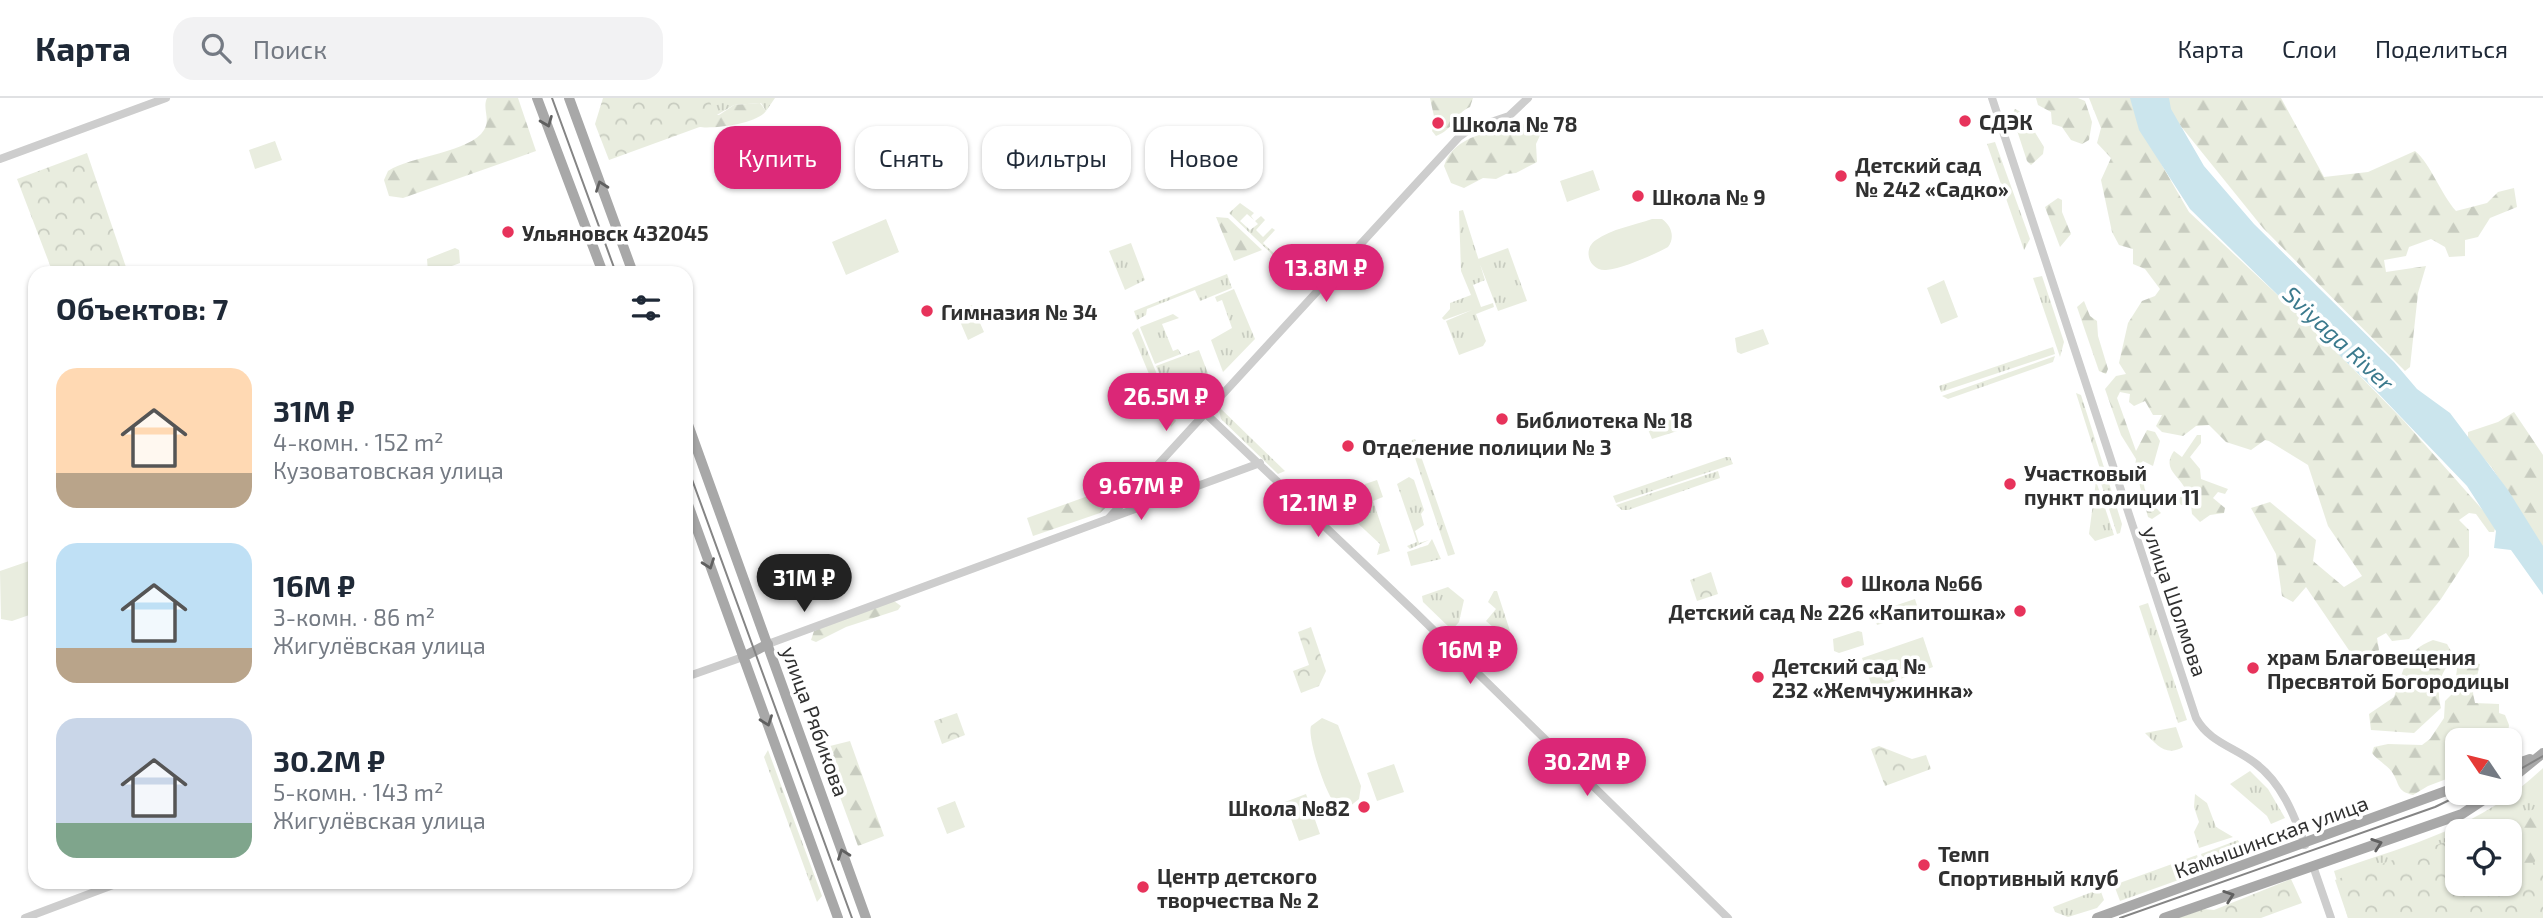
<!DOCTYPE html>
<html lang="ru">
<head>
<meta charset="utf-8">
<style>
	:root { --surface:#fff; --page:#f2f2f3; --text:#1f2937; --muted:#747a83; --line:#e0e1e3; --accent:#db2777 }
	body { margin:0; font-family:"Exo 2",sans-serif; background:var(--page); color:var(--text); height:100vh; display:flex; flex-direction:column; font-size:26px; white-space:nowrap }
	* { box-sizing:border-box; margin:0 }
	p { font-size:23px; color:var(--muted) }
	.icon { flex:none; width:38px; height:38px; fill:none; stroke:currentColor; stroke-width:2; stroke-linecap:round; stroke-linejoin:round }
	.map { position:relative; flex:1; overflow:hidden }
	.side { position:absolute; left:28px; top:168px; width:665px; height:623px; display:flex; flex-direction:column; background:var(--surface); border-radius:21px; box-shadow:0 2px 5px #0004 }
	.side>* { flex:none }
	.hud { position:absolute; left:714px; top:28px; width:665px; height:63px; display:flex; gap:14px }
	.needle { width:46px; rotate:305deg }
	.tools { position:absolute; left:2445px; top:630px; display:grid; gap:14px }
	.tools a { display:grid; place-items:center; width:77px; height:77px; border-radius:14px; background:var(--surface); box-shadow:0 2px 5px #0004; font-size:35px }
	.price { position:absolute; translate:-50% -60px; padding:0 16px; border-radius:24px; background:var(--accent); color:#fff; font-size:23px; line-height:46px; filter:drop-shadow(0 2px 4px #0008) }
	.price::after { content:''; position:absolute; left:50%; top:42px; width:21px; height:16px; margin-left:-10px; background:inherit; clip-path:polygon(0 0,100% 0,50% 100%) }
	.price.selected { background:#222; color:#fff }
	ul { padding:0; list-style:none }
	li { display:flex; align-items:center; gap:21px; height:175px; padding:0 28px }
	li span { display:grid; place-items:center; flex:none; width:196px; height:140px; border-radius:21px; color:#555 }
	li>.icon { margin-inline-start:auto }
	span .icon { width:84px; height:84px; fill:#fffc; stroke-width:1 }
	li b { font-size:30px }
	h2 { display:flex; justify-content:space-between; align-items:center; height:84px; padding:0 28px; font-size:30px }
	.tag { padding:0 24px; border-radius:21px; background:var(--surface); box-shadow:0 2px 5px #0004; font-size:24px; line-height:63px }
	.tag.selected { background:var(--accent); color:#fff }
	header { display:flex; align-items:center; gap:42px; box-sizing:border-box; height:98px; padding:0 35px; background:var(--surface); border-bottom:2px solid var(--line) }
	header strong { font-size:33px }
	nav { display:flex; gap:38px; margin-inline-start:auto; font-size:24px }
	.search { width:490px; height:63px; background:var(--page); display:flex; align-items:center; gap:18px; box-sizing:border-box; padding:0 24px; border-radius:21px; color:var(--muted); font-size:26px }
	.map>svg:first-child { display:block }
	.grass { fill:url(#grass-tufts) }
	.forest { fill:url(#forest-firs) }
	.park { fill:url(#park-crowns) }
	.pitch { fill:#e9eddf }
	.water { fill:#cbe5ed }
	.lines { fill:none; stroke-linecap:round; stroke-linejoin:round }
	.tertiary { stroke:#cdcdcd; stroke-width:8 }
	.primary { stroke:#a8a8a8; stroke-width:10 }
	.tram { stroke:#858585; stroke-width:2 }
	.oneway { stroke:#606060 }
	.poi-dot { fill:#e7335b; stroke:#fff; stroke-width:2.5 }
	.labels { text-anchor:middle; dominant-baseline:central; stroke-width:7; stroke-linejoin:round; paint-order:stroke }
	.poi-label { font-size:21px; font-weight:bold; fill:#303030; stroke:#fff; text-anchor:start }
	.street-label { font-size:21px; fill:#303030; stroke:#fff }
	.water-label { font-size:23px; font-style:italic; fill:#3b7a8d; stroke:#fff }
</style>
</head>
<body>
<header>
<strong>Карта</strong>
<div class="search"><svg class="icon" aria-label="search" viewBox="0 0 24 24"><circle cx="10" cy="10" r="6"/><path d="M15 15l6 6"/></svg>Поиск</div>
<nav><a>Карта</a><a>Слои</a><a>Поделиться</a></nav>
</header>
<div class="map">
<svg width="2543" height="820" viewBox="0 0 2543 820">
	<defs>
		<pattern id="grass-tufts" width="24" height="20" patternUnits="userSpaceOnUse" patternTransform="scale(1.75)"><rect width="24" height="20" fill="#e9eddf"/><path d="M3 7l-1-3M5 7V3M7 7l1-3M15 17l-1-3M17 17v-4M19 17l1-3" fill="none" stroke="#c8ccc0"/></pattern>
		<pattern id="forest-firs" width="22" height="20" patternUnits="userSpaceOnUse" patternTransform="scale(1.75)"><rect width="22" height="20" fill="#e9eddf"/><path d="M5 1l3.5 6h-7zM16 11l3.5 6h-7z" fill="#c8ccc0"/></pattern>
		<pattern id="park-crowns" width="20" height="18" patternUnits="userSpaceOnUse" patternTransform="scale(1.75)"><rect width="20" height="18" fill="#e9eddf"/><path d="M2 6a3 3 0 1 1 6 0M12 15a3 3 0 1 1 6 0" fill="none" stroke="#c8ccc0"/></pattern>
	</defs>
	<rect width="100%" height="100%" fill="#fff"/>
	<path class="grass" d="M635 0H775L766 13 761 5 734 7 715 18Z
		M1995 44 2030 141 2024 152 1987 46Z
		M1240 105 1254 115 1251 118 1254 122 1247 116 1240 123 1250 132 1258 126 1255 123 1261 118 1265 122 1256 132 1263 139 1272 130 1275 132 1263 145 1281 162 1293 150 1296 153 1283 165 1288 169 1290 167 1302 178 1320 161 1326 167 1305 188 1229 115Z
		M1463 112 1485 182 1473 187 1481 209 1493 205 1494 209 1476 216 1486 243 1483 248 1459 257 1446 223 1472 212 1444 222 1442 220 1450 211V205L1471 197 1461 173 1459 113Z
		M1131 145 1145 182 1125 192 1109 153Z
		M1508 150 1527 203 1498 213 1478 161Z
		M1227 176 1232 190 1200 203 1195 192 1147 211 1146 217 1137 222 1134 213Z
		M2042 178 2064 244 2060 259 2033 180Z
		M1234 191 1255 241 1223 274 1211 242 1232 230 1222 202 1217 204 1215 199Z
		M1173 216 1179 220 1162 226 1173 253 1178 251 1181 256 1155 266 1140 229Z
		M1138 230 1176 323 1171 329 1132 235Z
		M2053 249 2055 256 1941 294 1939 288Z
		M1199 252 1212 286 1178 321 1156 268Z
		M2055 258 2053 264 1948 301 1942 298Z
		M2076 295 2081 297 2122 426 2120 435 2117 436 2100 382 2101 374Z
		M1218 308 1285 373 1278 376 1221 321Z
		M1415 341 1455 456 1448 458 1411 348 1412 342Z
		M1726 359H1730L1733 366 1616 405 1613 398Z
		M1718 373 1720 380 1628 412H1622L1616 407Z
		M1409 379 1414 382 1424 412 1421 416 1424 427 1415 433 1419 445 1429 442 1410 451 1407 448 1417 444 1397 386Z
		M1377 382 1383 399 1373 403 1390 453 1377 457 1380 446 1351 419 1339 422 1335 418 1365 386Z
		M2096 383 2114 437 2095 443 2089 436Z
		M1432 441 1441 461 1411 468 1407 454 1428 447Z
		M1448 489 1464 502 1459 524 1452 532 1423 504 1422 498Z
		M1494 493H1497L1510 533 1505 540 1495 539 1491 532 1493 529 1486 523 1496 511 1488 504Z
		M2148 505 2187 622 2178 625 2139 508Z
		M2176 629 2183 649C2166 659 2157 647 2145 635Z
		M768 652 822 798 817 804 764 659Z
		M2543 670V765L2510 774V733H2457V786L2416 820H2348L2334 773C2414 745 2480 730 2543 670Z
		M2250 673 2268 691 2285 720 2271 726 2267 718 2230 686Z
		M2195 696 2207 705 2216 729 2233 739 2199 750 2194 734 2199 724 2194 709Z
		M2238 742 2243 756C2233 761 2225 769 2211 773L2206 770 2201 756Z
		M2197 757 2201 770 2198 775 2120 803 2114 787Z
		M2100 791 2104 802 2097 810 2068 819 2055 814 2053 809Z"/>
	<path class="forest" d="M487 0H518L536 53 403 100 389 98 384 82 388 73C411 58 471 54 484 32 491 21 482 11 487 0Z
		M1430 0H1473L1470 9C1455 15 1455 31 1436 38L1432 33 1435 23Z
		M2036 0H2078L2085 3 2092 24 2089 42 2082 46 2071 42 2062 29 2052 26 2051 14 2038 7Z
		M2089 0H2131L2141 31 2189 114 2317 234 2404 323 2496 427 2494 434H2489L2476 416 2469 415 2459 422 2469 432V458L2441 501 2409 541 2392 543 2386 535 2377 540 2379 552 2374 563 2359 567 2306 489 2293 504 2282 498 2276 456 2251 410 2270 404 2316 442 2313 463 2344 489 2362 478 2328 428 2308 367 2269 343 2265 342 2251 352 2226 344 2209 327 2196 328 2183 338 2162 334 2156 328 2162 317H2153L2145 303 2134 308 2129 304 2130 296 2120 294 2117 300 2136 353 2147 332 2155 334 2160 343 2153 368 2143 363 2140 366C2145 375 2143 377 2144 387 2145 397 2155 409 2161 415L2152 421 2148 419 2135 369 2136 361 2121 337 2105 291 2116 278 2126 276 2119 265 2128 225 2142 203 2155 198 2160 191 2145 171 2133 166V151L2119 147 2112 134 2101 82 2111 60 2097 45 2101 30Z
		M2166 0H2281L2324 79 2368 74 2415 53C2430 65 2441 96 2456 113L2487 105 2498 94 2514 90 2517 109 2490 120 2478 139 2465 142V158L2449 159 2445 149 2431 141 2409 149 2406 158 2384 162 2386 174 2426 168 2418 195 2410 269 2405 273 2263 130 2167 11Z
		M760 5 766 13C757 26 714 31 699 29L710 16 719 17 734 7Z
		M2015 11 2023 15 2044 49 2043 56 2031 67 2027 63 2012 17Z
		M1516 23 1542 33 1536 46 1537 64 1516 75 1506 76 1496 81 1483 80 1464 90 1451 85 1444 68C1454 36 1492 36 1516 23Z
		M2058 100 2062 102V114L2071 136 2060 149 2045 109Z
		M1216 119 1228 120 1262 152 1234 163Z
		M2084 203 2090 218 2097 223 2098 238 2108 271 2106 276 2099 273 2077 209Z
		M2514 314 2543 357V450L2493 371 2468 342V334L2498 324Z
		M2197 337H2201V345L2190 359 2200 371 2201 381 2228 391 2225 396 2218 394 2213 400 2225 410 2224 415 2210 417 2200 424 2192 416 2191 407H2181L2178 403 2185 390C2177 376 2162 370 2174 353L2182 359Z
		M1113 389 1117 399 1100 415 1033 438 1027 420Z
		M894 503 901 508 898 512 846 529 816 544 811 542 814 533 849 517Z
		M2433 542 2447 546 2456 562 2453 568 2449 566C2438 579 2437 594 2441 610L2414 635 2371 632 2369 616 2394 599C2404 573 2404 553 2433 542Z
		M2458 563 2480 566 2473 595 2475 605 2499 606V615L2505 617 2509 627 2507 642H2457V677L2428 688 2413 697C2396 693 2400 686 2392 674 2387 667 2377 662 2372 655L2374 649 2388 646 2422 647 2430 641 2444 620 2445 603 2454 594Z
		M850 643 884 738 858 748 822 650Z
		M2543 707V753L2537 758 2533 768 2510 772V733H2495L2500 729 2508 730 2519 718Z"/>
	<path class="park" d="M603 0H709L716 23 609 62 595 26Z
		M87 55 128 175H53L17 81Z
		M1685 315 1690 329 1652 341 1647 329Z
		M1711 474 1718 496 1697 503 1690 482Z
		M1311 529 1326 573 1319 588 1301 595 1293 573 1309 567 1298 534Z
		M957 615 965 637 942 646 934 623Z
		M1879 648 1912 661 1926 657 1931 671 1885 688 1871 651Z
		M2457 740V786H2510V772L2543 762V820H2348L2335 782Z
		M2291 781 2302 805 2261 820H2178L2203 811 2214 812Z"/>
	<path class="pitch" d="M275 43 282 62 255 71 249 52Z
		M1593 72 1600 92 1567 104 1560 83Z
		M886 121 899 154 846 177 832 144Z
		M1652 121H1662C1672 128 1675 140 1668 149 1651 158 1624 170 1606 172 1589 173 1582 151 1596 142 1611 131 1635 127 1652 121Z
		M455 150 459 152 460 165 433 175 428 174 427 161Z
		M1944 182 1958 219 1941 226 1927 190Z
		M972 207 984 234 968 242 956 214Z
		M1763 231 1769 246 1741 256 1737 254 1735 240Z
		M35 461V515L12 523 1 521 0 473Z
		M1915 501 1919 514 1877 527 1873 515Z
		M1858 533 1862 534 1864 547 1839 555 1834 553 1833 541Z
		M1923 539 1933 569 1873 591 1862 560Z
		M1322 620 1338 627 1361 688 1359 701 1349 709C1343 709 1338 709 1334 704 1325 694 1307 639 1311 628Z
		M1394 666 1404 694 1377 703 1367 675Z
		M1306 696 1320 736 1299 743 1285 704Z
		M955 703 965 729 947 736 937 710Z"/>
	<path class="water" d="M2130 0H2169L2171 11 2204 68 2254 126 2394 264 2417 291 2450 315 2508 392 2543 448V497L2511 452 2494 450 2496 433 2467 388 2376 293 2190 111 2139 32Z"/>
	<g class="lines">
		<path class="tertiary" d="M1992 0 2196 620C2209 644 2234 649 2255 665 2282 685 2294 717 2305 747
			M0 61 166 0
			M1204 314 1415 514 1728 820
			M1149 375 1165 400
			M1108 421 1459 39 1470 31 1509 18 1528 0
			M768 546 1260 365
			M686 579 743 559
			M2313 768 2331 820
			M25 820 121 784"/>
		<path class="primary" d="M537 0 603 175
			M569 0 633 175
			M686 321 866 820
			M686 401 838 820
			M743 559 768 546
			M2510 668 2530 661
			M2510 682 2543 655
			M2097 820 2457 689
			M2164 820 2462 716 2494 695"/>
		<path class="tram" d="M552 0 616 175
			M686 365 852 820
			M2510 677 2543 658
			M2120 820 2435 709 2464 695"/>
	</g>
	<defs><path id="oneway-chevron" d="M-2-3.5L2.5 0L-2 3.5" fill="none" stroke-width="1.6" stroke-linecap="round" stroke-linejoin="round" transform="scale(1.75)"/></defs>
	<g class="oneway">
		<use href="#oneway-chevron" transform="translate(547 24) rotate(68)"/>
		<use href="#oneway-chevron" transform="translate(601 88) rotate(-110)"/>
		<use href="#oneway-chevron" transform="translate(709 466) rotate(70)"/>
		<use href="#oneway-chevron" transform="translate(767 623) rotate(70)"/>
		<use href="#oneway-chevron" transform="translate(2377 746) rotate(-19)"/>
		<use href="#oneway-chevron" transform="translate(843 756) rotate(-110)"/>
		<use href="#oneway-chevron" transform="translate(2229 798) rotate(-19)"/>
	</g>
	<g class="poi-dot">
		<circle cx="1965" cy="23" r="7"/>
		<circle cx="1438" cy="25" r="7"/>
		<circle cx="1841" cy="78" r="7"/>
		<circle cx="1638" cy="98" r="7"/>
		<circle cx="508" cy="134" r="7"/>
		<circle cx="927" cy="213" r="7"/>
		<circle cx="1502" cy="321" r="7"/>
		<circle cx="1348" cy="348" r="7"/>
		<circle cx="2010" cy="386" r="7"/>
		<circle cx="1847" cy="484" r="7"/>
		<circle cx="2020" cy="513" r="7"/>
		<circle cx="2253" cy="570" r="7"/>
		<circle cx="1758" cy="579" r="7"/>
		<circle cx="1364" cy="709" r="7"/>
		<circle cx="1924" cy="767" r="7"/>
		<circle cx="1143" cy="789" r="7"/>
	</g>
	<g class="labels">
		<g class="poi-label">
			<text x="1979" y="23">СДЭК</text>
			<text x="1452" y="25">Школа № 78</text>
			<text x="1855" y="66">Детский сад<tspan x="1855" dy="24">№ 242 «Садко»</tspan></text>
			<text x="1652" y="98">Школа № 9</text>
			<text x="522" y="134">Ульяновск 432045</text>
			<text x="941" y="213">Гимназия № 34</text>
			<text x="1516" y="321">Библиотека № 18</text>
			<text x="1362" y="348">Отделение полиции № 3</text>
			<text x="2024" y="374">Участковый<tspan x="2024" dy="24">пункт полиции 11</tspan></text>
			<text x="1861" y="484">Школа №66</text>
			<text x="2006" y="513" text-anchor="end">Детский сад № 226 «Капитошка»</text>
			<text x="2267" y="558">храм Благовещения<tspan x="2267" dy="24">Пресвятой Богородицы</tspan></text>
			<text x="1772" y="567">Детский сад №<tspan x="1772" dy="24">232 «Жемчужинка»</tspan></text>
			<text x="1350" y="709" text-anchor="end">Школа №82</text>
			<text x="1938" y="755">Темп<tspan x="1938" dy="24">Спортивный клуб</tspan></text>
			<text x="1157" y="777">Центр детского<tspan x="1157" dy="24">творчества № 2</tspan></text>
		</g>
		<g class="street-label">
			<text transform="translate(2176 503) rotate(71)">улица Шолмова</text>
			<text transform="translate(816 623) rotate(70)">улица Рябикова</text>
			<text transform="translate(2271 738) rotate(-20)">Камышинская улица</text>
		</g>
		<g class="water-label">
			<text transform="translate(2339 240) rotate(43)">Sviyaga River</text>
		</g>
	</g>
</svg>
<div class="tools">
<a><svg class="needle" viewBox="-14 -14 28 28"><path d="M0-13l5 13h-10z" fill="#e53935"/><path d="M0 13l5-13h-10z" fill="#747a83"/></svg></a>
<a><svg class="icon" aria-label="locate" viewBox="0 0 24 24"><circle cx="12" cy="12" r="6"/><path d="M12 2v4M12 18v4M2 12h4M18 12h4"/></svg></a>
</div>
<b class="price" style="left:1326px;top:206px">13.8M ₽</b>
<b class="price" style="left:1166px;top:335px">26.5M ₽</b>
<b class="price" style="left:1141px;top:424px">9.67M ₽</b>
<b class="price" style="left:1318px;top:441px">12.1M ₽</b>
<b class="price selected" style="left:804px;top:516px">31M ₽</b>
<b class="price" style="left:1470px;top:588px">16M ₽</b>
<b class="price" style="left:1587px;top:700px">30.2M ₽</b>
<div class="hud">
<a class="tag selected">Купить</a>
<a class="tag">Снять</a>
<a class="tag">Фильтры</a>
<a class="tag">Новое</a>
</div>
<section class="side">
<h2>Объектов: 7<svg class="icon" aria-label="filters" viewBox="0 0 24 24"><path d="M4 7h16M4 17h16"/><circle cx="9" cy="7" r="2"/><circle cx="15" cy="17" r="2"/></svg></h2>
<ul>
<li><span style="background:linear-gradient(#ffd9b3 75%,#b9a48a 0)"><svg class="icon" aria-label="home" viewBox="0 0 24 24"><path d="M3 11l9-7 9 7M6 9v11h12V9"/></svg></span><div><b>31M ₽</b><p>4-комн. · 152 m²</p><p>Кузоватовская улица</p></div></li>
<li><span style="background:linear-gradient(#bfe0f5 75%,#b9a48a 0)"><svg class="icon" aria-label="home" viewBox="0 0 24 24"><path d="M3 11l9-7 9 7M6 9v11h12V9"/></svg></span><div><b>16M ₽</b><p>3-комн. · 86 m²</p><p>Жигулёвская улица</p></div></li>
<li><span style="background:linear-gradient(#c9d6e8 75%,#7fa58c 0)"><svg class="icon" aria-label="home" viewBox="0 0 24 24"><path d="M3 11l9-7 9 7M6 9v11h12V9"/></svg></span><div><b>30.2M ₽</b><p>5-комн. · 143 m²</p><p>Жигулёвская улица</p></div></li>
</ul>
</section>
</div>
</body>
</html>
